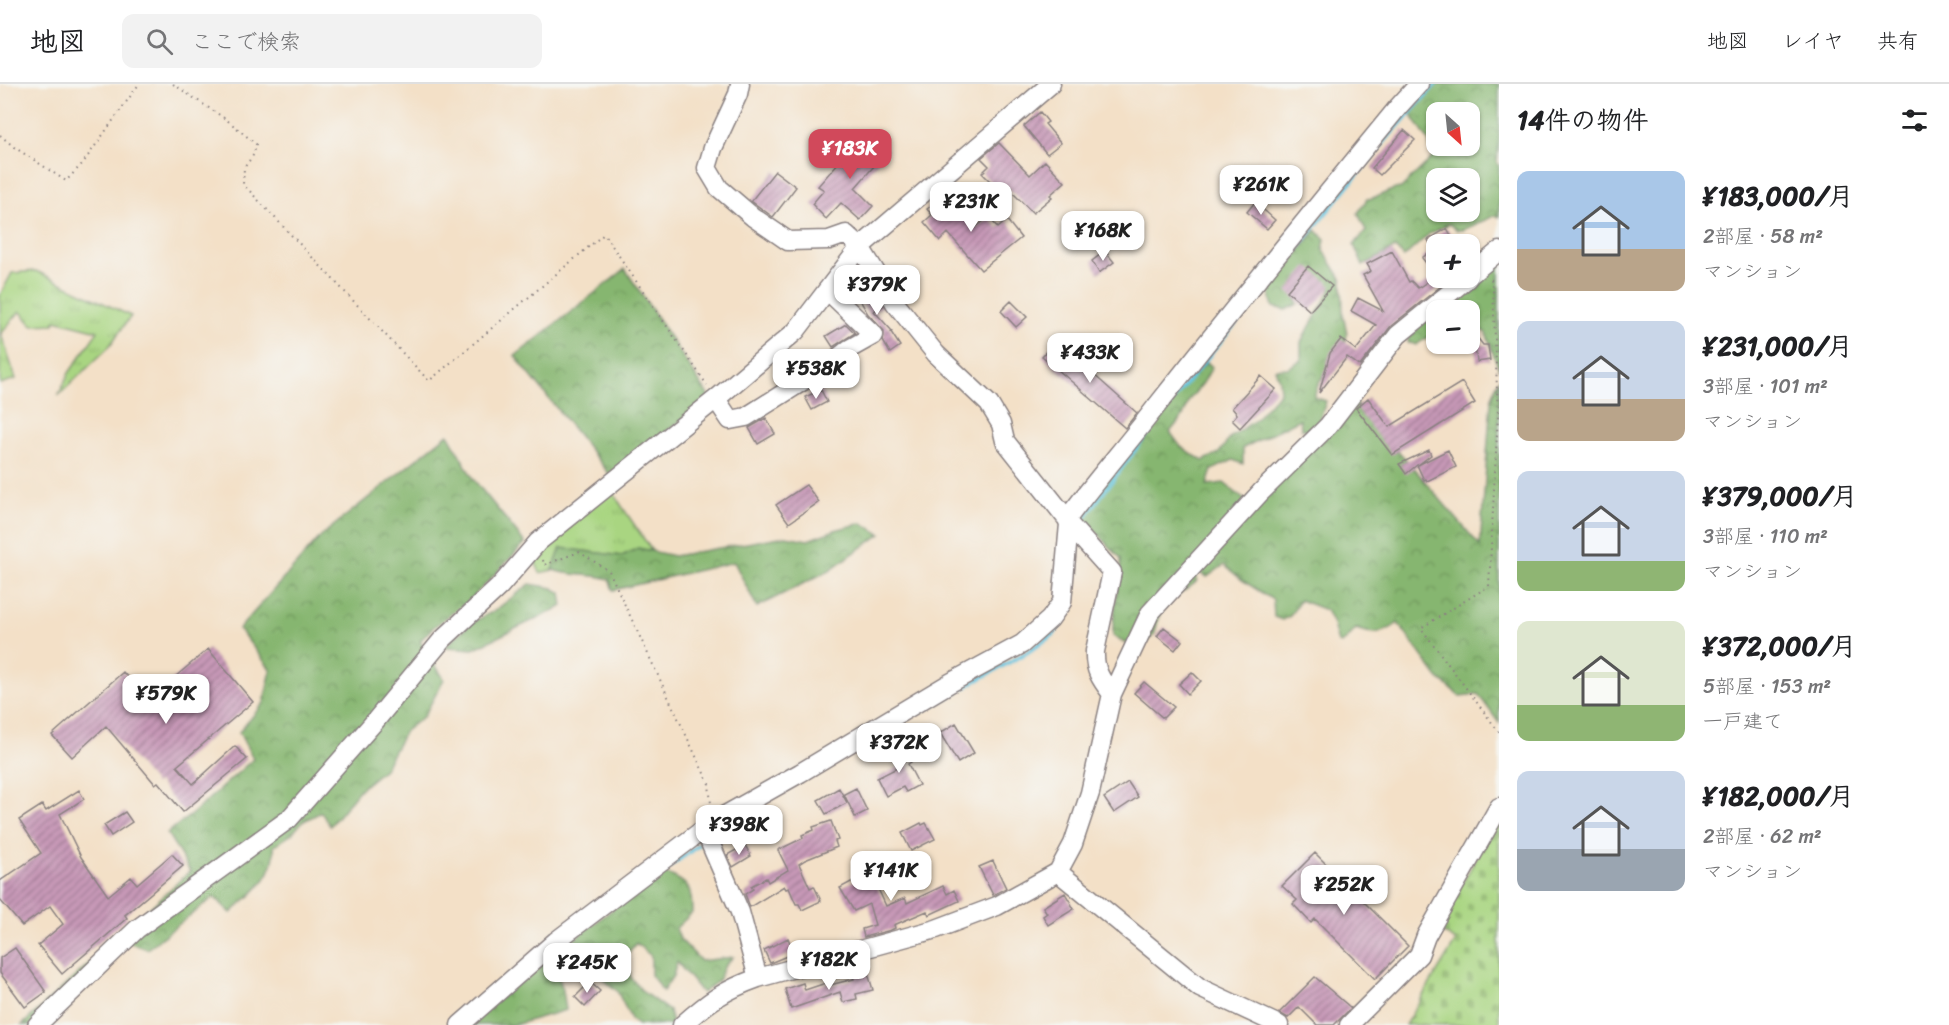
<!DOCTYPE html>
<html lang="ja">
<head>
<meta charset="utf-8">
<style>
	:root { --surface:#fff; --page:#f2f2f2; --text:#202124; --muted:#757577; --line:#e0e0e0; --accent:#d1495b }
	body { margin:0; font-family:Sriracha,"Klee One",sans-serif; background:var(--page); color:var(--text); height:100vh; display:flex; flex-direction:column; font-size:22px; white-space:nowrap }
	* { box-sizing:border-box; margin:0 }
	p { font-size:20px; color:var(--muted) }
	.icon { flex:none; width:33px; height:33px; fill:none; stroke:currentColor; stroke-width:2; stroke-linecap:round; stroke-linejoin:round }
	.map { position:relative; flex:1; overflow:hidden }
	.side { display:flex; flex-direction:column; background:var(--surface); width:450px }
	.side>* { flex:none }
	.needle { width:39px; rotate:153deg }
	.controls { position:absolute; left:1426px; top:18px; display:grid; gap:12px }
	.controls a { display:grid; place-items:center; width:54px; height:54px; border-radius:12px; background:var(--surface); box-shadow:0 2px 4px #0004; font-size:30px }
	.price { position:absolute; translate:-50% -51px; padding:0 14px; border-radius:12px; background:#fff; color:#222; font-size:20px; line-height:39px; filter:drop-shadow(0 2px 3px #0008) }
	.price::after { content:''; position:absolute; left:50%; top:36px; width:18px; height:14px; margin-left:-9px; background:inherit; clip-path:polygon(0 0,100% 0,50% 100%) }
	.price.current { background:var(--accent); color:#fff }
	ul { padding:0; list-style:none }
	li { display:flex; align-items:center; gap:18px; height:150px; padding:0 18px }
	li span { display:grid; place-items:center; flex:none; width:168px; height:120px; border-radius:12px; color:#555 }
	li>.icon { margin-inline-start:auto }
	span .icon { width:72px; height:72px; fill:#fffc; stroke-width:1 }
	li b { font-size:26px }
	h2 { display:flex; justify-content:space-between; align-items:center; height:72px; padding:0 18px; font-size:26px }
	header { display:flex; align-items:center; gap:36px; box-sizing:border-box; height:84px; padding:0 30px; background:var(--surface); border-bottom:2px solid var(--line) }
	header strong { font-size:28px }
	nav { display:flex; gap:33px; margin-inline-start:auto; font-size:21px }
	.search { width:420px; height:54px; background:var(--page); display:flex; align-items:center; gap:15px; box-sizing:border-box; padding:0 21px; border-radius:12px; color:var(--muted); font-size:22px }
	main { display:flex; flex:1; min-height:0 }
	.map>svg:first-child { display:block }
	.grass { fill:url(#grass-tufts); stroke:#667c5e; stroke-width:1.5 }
	.forest { fill:url(#forest-crowns); stroke:#546c55; stroke-width:1.5; fill-rule:evenodd }
	.cemetery { fill:url(#cemetery-stones); stroke:#667c5e; stroke-width:1.5 }
	.lines { fill:none; stroke-linecap:round; stroke-linejoin:round }
	.stream { stroke:#62c4e0; stroke-width:4 }
	.building { fill:url(#building-hatch) }
	.minor-casing { stroke:#8a8181; stroke-width:21 }
	.path { stroke:#8a8181; stroke-width:2; stroke-dasharray:1.5 4.5; stroke-linecap:butt }
	.minor { stroke:#fff; stroke-width:18 }
</style>
</head>
<body>
<header>
<strong>地図</strong>
<div class="search"><svg class="icon" aria-label="search" viewBox="0 0 24 24"><circle cx="10" cy="10" r="6"/><path d="M15 15l6 6"/></svg>ここで検索</div>
<nav><a>地図</a><a>レイヤ</a><a>共有</a></nav>
</header>
<main>
<div class="map">
<svg width="1499" height="941" viewBox="0 0 1499 941">
	<defs>
		<pattern id="grass-tufts" width="24" height="20" patternUnits="userSpaceOnUse" patternTransform="scale(1.5)"><rect width="24" height="20" fill="#a9d581"/><path d="M3 7l-1-3M5 7V3M7 7l1-3M15 17l-1-3M17 17v-4M19 17l1-3" fill="none" stroke="#91b770"/></pattern>
		<pattern id="forest-crowns" width="20" height="18" patternUnits="userSpaceOnUse" patternTransform="scale(1.5)"><rect width="20" height="18" fill="#86b66f"/><path d="M2 6a3 3 0 1 1 6 0M12 15a3 3 0 1 1 6 0" fill="none" stroke="#6d945c"/></pattern>
		<pattern id="cemetery-stones" width="16" height="16" patternUnits="userSpaceOnUse" patternTransform="scale(1.5)"><rect width="16" height="16" fill="#a9d581"/><path d="M2 7V4a2 2 0 0 1 4 0v3zM10 15v-3a2 2 0 0 1 4 0v3z" fill="#91b770"/></pattern>
		<pattern id="building-hatch" width="6" height="6" patternUnits="userSpaceOnUse" patternTransform="scale(1.5)"><rect width="6" height="6" fill="#c799b7"/><path d="M-1 1l2-2M0 6l6-6M5 7l2-2" fill="none" stroke="#a17c96"/></pattern>
	</defs>
	<rect width="100%" height="100%" fill="#f6f6f2"/>
	<filter id="ink" filterUnits="userSpaceOnUse"><feTurbulence type="fractalNoise" baseFrequency=".0167" numOctaves="2"/><feDisplacementMap in="SourceGraphic" scale="12" xChannelSelector="R" yChannelSelector="G"/><feConvolveMatrix kernelMatrix="1 2 1 2 8 2 1 2 1" color-interpolation-filters="sRGB"/></filter>
	<filter id="wash" filterUnits="userSpaceOnUse"><feTurbulence type="fractalNoise" baseFrequency=".008" numOctaves="4" result="noise"/><feDisplacementMap in="SourceGraphic" scale="24" xChannelSelector="R" yChannelSelector="G"/><feGaussianBlur stdDeviation="1.35" result="paint"/><feColorMatrix in="noise" values="0 0 0 0 0 0 0 0 0 0 0 0 0 0 0 0 0 1.4 0 .05"/><feComposite in="paint" operator="in"/></filter>
	<g filter="url(#wash)">
		<rect width="100%" height="100%" fill="#f3e0c7"/>
		<path class="grass" d="M36 187 131 232 108 264 58 312 69 289 98 247 55 236 54 240 32 241 20 227 1 250 16 295 0 300V211L12 189Z
			M611 406 652 467 638 464 622 472 561 464 553 486 540 489 534 475 549 455Z"/>
		<path class="forest" d="M1438 0H1499V54L1497 79 1499 83V133L1496 131 1463 146H1457L1449 140 1429 150 1404 173 1395 164 1363 182 1354 161 1366 147 1358 129 1367 115C1380 114 1388 105 1401 104L1433 73 1428 56 1411 30ZM1437 28H1470V62H1437ZM1437 94H1470V128H1437Z
			M1316 146 1325 155 1323 166 1342 196 1343 231 1347 249 1345 261 1319 298 1314 313 1326 317 1320 336 1309 346 1301 345 1300 335 1243 364V380L1233 376 1212 386 1207 401 1224 399 1246 417 1355 319 1410 380 1480 462 1491 317 1499 294V639L1478 610 1460 612 1437 593 1398 539C1385 550 1372 551 1356 545L1342 560 1338 559 1333 540 1326 526 1300 516 1290 532 1282 536 1274 533 1273 516 1242 496 1224 481 1207 493 1195 486 1197 496 1195 499 1169 518 1160 528 1155 549 1149 556 1130 562 1113 552C1112 526 1120 502 1121 475L1081 431 1158 329 1207 278 1212 283 1203 299 1189 316 1183 332 1170 348 1181 363 1203 377 1219 369 1231 353 1255 336 1280 308 1279 296 1275 285 1288 284 1301 276V258L1331 205 1309 187 1294 211 1298 220 1286 226 1273 223 1269 206Z
			M1499 173V286L1486 249 1470 239V226H1437V247L1416 261 1408 258 1409 248Z
			M625 185 710 314 610 391 515 272Z
			M448 350 474 396 525 459 471 515 431 545 420 557 444 595 424 632 405 647 384 685 360 705 330 742 321 728 302 738 292 750 274 762C277 793 251 810 231 829L214 813 147 865 123 856 48 941H22L190 787 167 749 192 730 253 675 239 648 264 619 271 586 239 545 322 451Z
			M862 439 881 450 828 487 757 523 734 478 613 506 609 495C589 489 573 493 553 486L561 464 622 472 638 464 674 472 786 452 808 456 835 446Z
			M530 500 553 504 561 509 563 522 473 565 445 563 471 539 494 527Z
			M662 787C688 801 692 798 692 829L676 844 680 855 701 877 733 873 724 883 718 897 702 909 677 878 673 892 663 907 651 891V872L636 859 626 872 631 894 643 908 669 927 672 940 638 941 632 937 617 907 584 878 558 891 563 906 566 926 514 941H469L513 903Z"/>
		<path class="cemetery" d="M1499 733V941H1405L1456 857 1437 845Z"/>
		<g class="lines">
			<path class="stream" d="M1080 442 1082 437 1167 323 1389 52 1436 0
				M918 629 1026 569 1054 550 1069 525V521
				M719 748 759 722
				M666 785 699 761"/>
		</g>
		<g id="blocks">
			<path class="building" d="M1040 28 1048 38 1045 40 1061 59 1047 70 1024 42Z
				M1404 46 1415 56 1380 91 1372 84Z
				M860 54 869 61 875 55 888 66 855 104 873 122 860 136 841 119 826 135 812 120 824 106 818 102Z
				M999 59 1030 91 1045 77 1065 98 1050 111 1052 113 1033 129 1004 100 998 105 982 89 989 82 981 74Z
				M775 87 796 103 773 133 751 117Z
				M945 111 975 144 989 133 998 144 1007 136 1021 154 981 186 948 149 940 157 924 138 932 131 927 125Z
				M1255 118 1275 136 1267 145 1247 128Z
				M1447 144 1453 155 1444 160H1437V164L1434 166 1428 156Z
				M1105 167 1114 178 1099 189 1092 177Z
				M1392 167 1409 198 1411 197 1418 204 1433 194H1451L1391 242 1360 282 1347 273 1319 309 1330 269 1341 255 1356 266 1376 241 1351 227 1358 214 1383 227 1363 191 1371 187 1367 180Z
				M1431 167 1437 174V193L1422 174Z
				M1308 182 1332 202 1310 227 1287 207Z
				M870 201 883 222 874 227 892 247 891 248 900 262 890 269 883 257 884 247 868 230 856 209Z
				M1011 217 1027 233 1016 243 1001 227Z
				M846 240 855 249 833 263 826 252Z
				M1473 248 1483 261H1488L1490 276 1477 278Z
				M1056 257 1137 329 1125 344 1042 272Z
				M1261 292 1276 305 1240 344 1232 336 1237 330 1232 324Z
				M1462 298 1475 319 1392 371 1356 324 1368 314 1389 343Z
				M821 306 827 318 812 326 805 313Z
				M766 334 775 350 758 360 749 344Z
				M1429 366 1431 371 1418 381 1448 366 1456 383 1427 397 1426 395 1424 396 1417 381 1406 390 1399 380Z
				M806 401 819 418 789 439 776 421Z
				M1164 543 1182 557 1175 566 1157 552Z
				M208 565 253 618 177 682 193 700 235 662 247 675 183 728 158 698 155 700 106 642 72 673 52 651 123 588 148 616Z
				M1192 588 1201 597 1188 610 1179 600Z
				M1144 598 1174 623 1163 634 1134 609Z
				M956 639 974 669 958 679 940 649Z
				M901 658 911 678 908 680 919 701 906 708 903 703 886 712 877 694 901 682 891 663Z
				M1128 698 1138 713 1114 729 1104 714Z
				M839 704 847 719 826 730 818 716Z
				M856 704 867 727 855 733 844 710Z
				M79 706 84 715 60 730 81 773 108 812 131 793 137 800 172 770 183 782 125 831 127 834 62 890 38 861 63 840 50 822 22 842 0 816V797L41 769 19 736 42 721 46 727Z
				M125 728 132 738 111 752 104 741Z
				M831 737 838 756 835 757 837 763 805 776 799 780 810 804 814 802 821 817 802 826 799 820H796L789 804 786 805 784 802 750 823 745 810 753 805 751 802 766 794 768 798 788 786 778 766 803 754 802 751 814 746 813 743Z
				M921 739 922 741 926 739 935 755 911 767 902 749Z
				M745 761 751 772 733 783 727 771Z
				M1315 769 1408 862 1375 895 1315 835 1311 839 1293 820 1297 816 1282 802Z
				M882 776 887 787 873 794 886 822 905 814 907 819 943 802 947 810 954 806 959 817 929 831 927 827 894 841 895 844 891 846 864 853 862 845 875 841 869 820 854 827 840 804 868 789 865 784Z
				M993 777 1006 804 993 811 979 783Z
				M1065 809 1074 825 1048 841 1043 832 1047 829 1043 823Z
				M788 854 794 869 770 879 764 866Z
				M15 864 46 908 25 923 0 889V874Z
				M868 889 873 906 856 910 857 915 843 918 840 908 791 925 785 905 803 899 805 906 829 898 830 901 854 895 853 892Z
				M1315 893 1351 924 1334 941H1317L1299 923 1288 934 1279 929Z
				M590 898 600 907 585 923 575 913Z"/>
		</g>
	</g>
	<g filter="url(#ink)">
		<use href="#blocks" fill-opacity="0" stroke="#8a8181" stroke-width="1.5"/>
		<g class="lines">
			<defs>
				<path id="minor" d="M1470 191 1499 167
					M716 315 730 336 746 333 830 280 849 265 874 251 827 206
					M1067 435C1095 397 1126 362 1155 324 1235 223 1317 122 1399 22L1419 0
					M1069 440 1112 488 1095 567C1094 586 1101 596 1112 610
					M704 745 740 828 758 894
					M1058 788 1200 904 1279 941
					M37 941 137 845 289 735 376 636 442 556 499 503 538 458 716 315 796 247 860 163 1051 0
					M460 941 556 857 713 738 800 689 950 599 1022 560 1050 535 1062 518 1069 440 1067 435 1005 357 1001 340 989 320 936 270 895 219 860 163 846 150 829 156 788 157 753 133 719 104 707 84 713 64 738 10 740 0
					M682 941C708 918 724 906 758 894L936 845 997 822 1058 788 1073 760 1090 709 1112 610 1150 529 1261 408 1328 342 1398 251 1468 194
					M1349 941 1419 871 1426 852 1499 723"/>
			</defs>
			<use href="#minor" class="minor-casing"/>
			<path class="path" d="M173 0 227 36 256 60 254 70 244 84 243 100 429 297 604 150 707 301
				M0 51 14 63 66 97 83 79 139 0
				M1491 195 1493 205 1498 330 1489 502 1421 544 1499 648
				M543 476 544 481 579 468 609 487 709 700 711 720"/>
			<use href="#minor" class="minor"/>
		</g>
	</g>
</svg>
<div class="controls">
<a><svg class="needle" viewBox="-14 -14 28 28"><path d="M0-13l5 13h-10z" fill="#e53935"/><path d="M0 13l5-13h-10z" fill="#757577"/></svg></a>
<a><svg class="icon" aria-label="layers" viewBox="0 0 24 24"><path d="M12 4l9 5-9 5-9-5zM3 14l9 5 9-5"/></svg></a>
<a>+</a>
<a>−</a>
</div>
<b class="price current" style="left:850px;top:96px">¥183K</b>
<b class="price" style="left:1261px;top:132px">¥261K</b>
<b class="price" style="left:971px;top:149px">¥231K</b>
<b class="price" style="left:1103px;top:178px">¥168K</b>
<b class="price" style="left:877px;top:232px">¥379K</b>
<b class="price" style="left:1090px;top:300px">¥433K</b>
<b class="price" style="left:816px;top:316px">¥538K</b>
<b class="price" style="left:166px;top:641px">¥579K</b>
<b class="price" style="left:899px;top:690px">¥372K</b>
<b class="price" style="left:739px;top:772px">¥398K</b>
<b class="price" style="left:891px;top:818px">¥141K</b>
<b class="price" style="left:1344px;top:832px">¥252K</b>
<b class="price" style="left:829px;top:907px">¥182K</b>
<b class="price" style="left:587px;top:910px">¥245K</b>
</div>
<section class="side">
<h2>14件の物件<svg class="icon" aria-label="filters" viewBox="0 0 24 24"><path d="M4 7h16M4 17h16"/><circle cx="9" cy="7" r="2"/><circle cx="15" cy="17" r="2"/></svg></h2>
<ul>
<li><span style="background:linear-gradient(#a9c7e8 65%,#b9a48a 0)"><svg class="icon" aria-label="home" viewBox="0 0 24 24"><path d="M3 11l9-7 9 7M6 9v11h12V9"/></svg></span><div><b>¥183,000/月</b><p>2部屋 · 58 m²</p><p>マンション</p></div></li>
<li><span style="background:linear-gradient(#c9d6e8 65%,#b9a48a 0)"><svg class="icon" aria-label="home" viewBox="0 0 24 24"><path d="M3 11l9-7 9 7M6 9v11h12V9"/></svg></span><div><b>¥231,000/月</b><p>3部屋 · 101 m²</p><p>マンション</p></div></li>
<li><span style="background:linear-gradient(#c9d6e8 75%,#8fb573 0)"><svg class="icon" aria-label="home" viewBox="0 0 24 24"><path d="M3 11l9-7 9 7M6 9v11h12V9"/></svg></span><div><b>¥379,000/月</b><p>3部屋 · 110 m²</p><p>マンション</p></div></li>
<li><span style="background:linear-gradient(#dfe7d0 70%,#8fb573 0)"><svg class="icon" aria-label="home" viewBox="0 0 24 24"><path d="M3 11l9-7 9 7M6 9v11h12V9"/></svg></span><div><b>¥372,000/月</b><p>5部屋 · 153 m²</p><p>一戸建て</p></div></li>
<li><span style="background:linear-gradient(#c9d6e8 65%,#9aa5b1 0)"><svg class="icon" aria-label="home" viewBox="0 0 24 24"><path d="M3 11l9-7 9 7M6 9v11h12V9"/></svg></span><div><b>¥182,000/月</b><p>2部屋 · 62 m²</p><p>マンション</p></div></li>
</ul>
</section>
</main>
</body>
</html>
